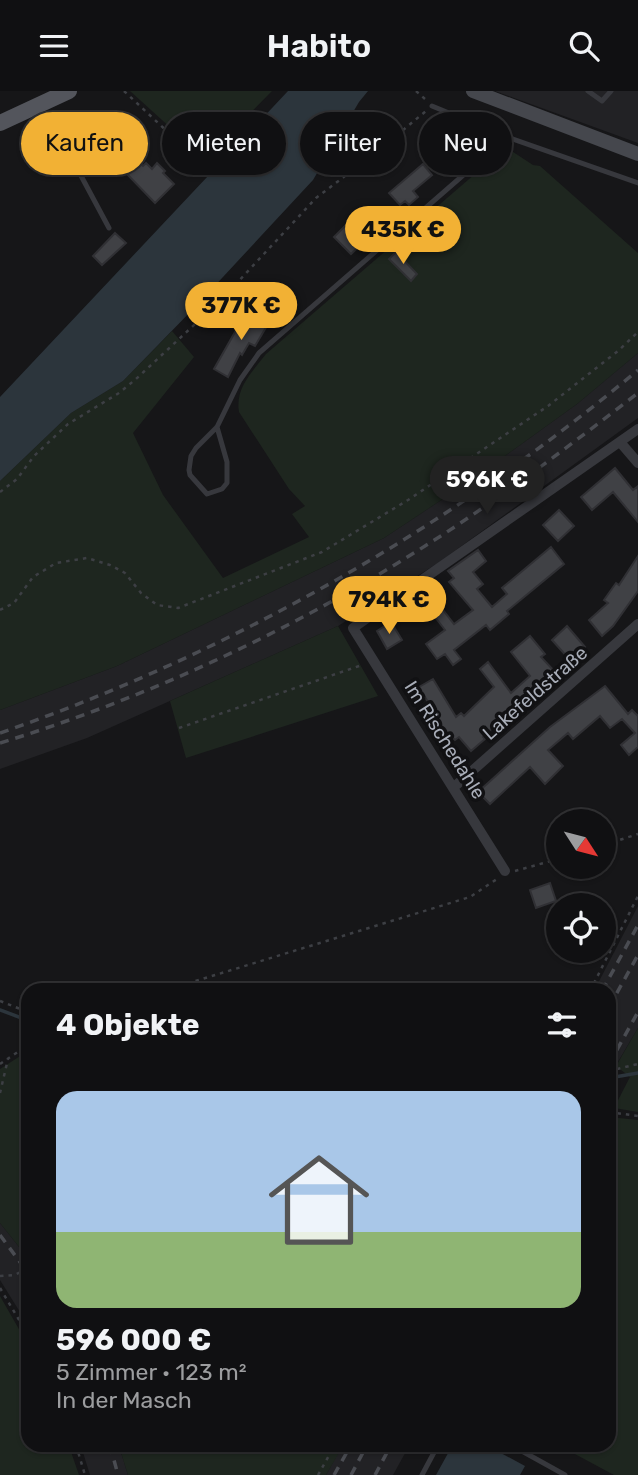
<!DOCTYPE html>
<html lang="de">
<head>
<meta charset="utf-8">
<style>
	:root { --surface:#101012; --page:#19191b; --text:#f1f3f6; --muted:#9c9d9f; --line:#303032; --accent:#f2b134 }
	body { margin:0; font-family:Rubik,sans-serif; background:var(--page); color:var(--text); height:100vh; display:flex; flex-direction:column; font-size:26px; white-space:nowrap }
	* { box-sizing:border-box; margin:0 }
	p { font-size:23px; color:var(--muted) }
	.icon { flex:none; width:38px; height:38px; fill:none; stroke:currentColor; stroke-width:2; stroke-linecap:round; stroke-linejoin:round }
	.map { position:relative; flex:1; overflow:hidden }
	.side { position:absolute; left:21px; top:892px; width:595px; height:469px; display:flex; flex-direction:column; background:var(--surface); border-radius:21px; box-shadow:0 2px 5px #0004,0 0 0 2px var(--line) }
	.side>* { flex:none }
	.hud { position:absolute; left:21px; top:21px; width:597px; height:63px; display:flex; gap:14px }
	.needle { width:46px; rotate:126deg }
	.tools { position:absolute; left:546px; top:718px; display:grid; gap:14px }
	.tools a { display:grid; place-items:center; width:70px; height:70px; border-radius:50%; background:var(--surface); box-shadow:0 2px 5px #0004,0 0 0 2px var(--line); font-size:35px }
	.price { position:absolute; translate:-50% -60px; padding:0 16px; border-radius:24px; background:var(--accent); color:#111; font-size:23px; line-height:46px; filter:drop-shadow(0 2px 4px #0008) }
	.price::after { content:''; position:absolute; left:50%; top:42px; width:21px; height:16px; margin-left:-10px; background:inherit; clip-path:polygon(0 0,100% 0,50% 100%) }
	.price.current { background:#222; color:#fff }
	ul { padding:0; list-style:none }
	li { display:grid; align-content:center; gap:14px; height:371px; padding:0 35px }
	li+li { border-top:2px solid var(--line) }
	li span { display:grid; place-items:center; height:217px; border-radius:21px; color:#555 }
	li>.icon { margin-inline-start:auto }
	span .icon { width:126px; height:126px; fill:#fffc; stroke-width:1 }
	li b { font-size:30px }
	h2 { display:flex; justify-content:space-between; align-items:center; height:84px; padding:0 35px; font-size:30px }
	.tag { padding:0 24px; border-radius:32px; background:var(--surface); box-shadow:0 2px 5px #0004,0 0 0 2px var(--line); font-size:24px; line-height:63px }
	.tag.current { background:var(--accent); color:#111 }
	header { display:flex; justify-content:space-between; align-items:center; height:91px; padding:0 35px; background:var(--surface); font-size:32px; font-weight:600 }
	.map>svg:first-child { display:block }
	.built { fill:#222225 }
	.green { fill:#1e261f }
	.water { fill:#2c353c }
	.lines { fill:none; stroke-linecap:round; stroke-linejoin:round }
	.stream { stroke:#2c353c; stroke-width:3.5 }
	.building { fill:#404145; stroke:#303034; stroke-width:2 }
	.path { stroke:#3d3f44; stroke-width:2.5; stroke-dasharray:3.5 5; stroke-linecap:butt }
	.service { stroke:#37383d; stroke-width:5 }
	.minor { stroke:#37383d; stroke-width:10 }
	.secondary { stroke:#45474d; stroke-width:14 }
	.primary { stroke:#53555c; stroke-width:16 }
	.rail { stroke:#4a4c52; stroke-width:3.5; stroke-dasharray:9 7; stroke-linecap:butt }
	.labels { text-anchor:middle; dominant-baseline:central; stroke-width:7; stroke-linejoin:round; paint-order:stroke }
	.street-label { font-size:19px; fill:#a8adb8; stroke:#111113 }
</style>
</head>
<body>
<header><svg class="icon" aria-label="menu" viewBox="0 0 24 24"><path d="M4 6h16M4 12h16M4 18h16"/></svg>Habito<svg class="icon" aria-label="search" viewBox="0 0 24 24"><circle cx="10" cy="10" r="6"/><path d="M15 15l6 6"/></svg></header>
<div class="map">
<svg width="638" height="1384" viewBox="0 0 638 1384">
	<rect width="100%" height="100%" fill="#161618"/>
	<path class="built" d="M495 0H638V52Z
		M638 262V327L438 472 338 535 87 647 0 678V619L117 575 384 447 473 388 577 313Z
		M638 815V937L609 986V900H594Z
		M0 1132 28 1167V1234L0 1189Z
		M81 1355H119L128 1384H90Z
		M342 1355H409L393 1384H326Z"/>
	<path class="green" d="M130 0H272L205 68Z
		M510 59 533 74 540 75 638 162V262L577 313 473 388 384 447 117 575 0 619V390L71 322 123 290 172 240 194 266 133 342 163 404 223 487 309 446 292 423 305 415 289 398 239 321C235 297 252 281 266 263L497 64Z
		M338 535 378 605 186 667 170 610Z
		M638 937V1021L614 1017 630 986 616 975Z
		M28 960V1167L0 1132V978Z
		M609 1026 638 1029V1384H614L560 1355 609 1354Z
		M0 1205 28 1254V1354L69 1355 79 1384H0Z
		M119 1355V1354L343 1355 326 1384H128Z"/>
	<path class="water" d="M288 0H368L359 11 313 89 197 214 123 290 71 322 0 390V306Z
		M452 1355H488L525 1375 520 1384H436Z"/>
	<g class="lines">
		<path class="stream" d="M0 919 27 929
			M609 987 638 982"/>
	</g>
	<path class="building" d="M135 68 143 75 146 72 152 78 157 72 165 80 163 82 174 93 155 112 124 80Z
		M423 73 432 84 413 100 418 106 409 114 405 110 400 114 389 102Z
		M352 128 369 146 351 163 334 146Z
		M115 142 126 152 102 174 93 165Z
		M396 161 417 183 411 190 389 168Z
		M247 220 268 233 255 255 249 252 242 264 240 262 228 286 214 278Z
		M615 377 633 399 638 395V431L613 401 592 419 581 406Z
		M559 419 574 435 558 450 543 434Z
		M551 456 564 473 507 520 509 523 490 539 486 534 454 559 461 568 453 574 445 563 437 568 426 553 445 539 435 526 443 519 454 533 473 519 449 491 454 487 448 480 478 459 486 470 473 481 483 493 477 498 492 516 507 503 502 497Z
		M638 465V500L613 535 602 545 589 529 608 512 604 509 616 492 619 494Z
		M391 531 402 549 387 558 377 540Z
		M567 535 585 556 570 569 552 549Z
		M530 545 545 563 541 566 556 582 532 605 534 607 515 623 511 619 483 646 485 648 471 660 459 646 455 649 451 645 441 652 427 633 437 626 419 596 433 588 456 626 461 622 464 625 494 596 480 578 488 571 511 602 530 585 511 561Z
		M605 595 628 623 632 619 638 625V656L629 664 621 654 635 642 622 628 610 637 600 625 573 648 568 642 548 659 563 675 545 693 530 676 490 713 478 701 550 636Z
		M550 792 556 810 536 817 530 799Z"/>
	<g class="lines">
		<path class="path" d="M124 0 188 60
			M416 0 425 8
			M0 401 17 388 34 365 68 333 119 302 136 288 222 208 316 107 374 63 426 20
			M0 519 14 512 33 486 56 472 87 467 110 474 125 482 141 502 157 514 178 517 322 461 408 409 548 315 618 260 638 241
			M179 637 362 574
			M604 754 638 743
			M515 780 558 768
			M163 900 470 806 497 788
			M590 900 638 805
			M0 910 28 921
			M0 973 28 954
			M609 975 617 978 638 973
			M0 1002 8 968
			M609 1021 638 1025
			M0 1185 14 1184 28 1178
			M0 1197 28 1244
			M76 1354 85 1384
			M318 1384 335 1354"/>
		<path class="service" d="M588 0 602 10 611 0
			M432 15 507 46 638 92
			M35 19 79 81 109 137
			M217 336 227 371V392L222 398 207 403 190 384 189 379 191 365 196 357 217 336 240 289 259 262 507 46
			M511 1354 565 1384
			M422 1384 438 1354"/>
		<path class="minor" d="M620 351 638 372
			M454 696 638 533
			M505 780 353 537 638 338"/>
		<path class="secondary" d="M473 0 638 63"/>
		<path class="primary" d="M0 32 69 0"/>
		<path class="rail" d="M0 642C231 562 451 436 638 279
			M0 652C143 608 282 544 409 465 489 416 564 359 638 302
			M602 900 638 834
			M609 916 638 864
			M609 973 638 921
			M0 1144 28 1182
			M110 1354 118 1384
			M334 1384 351 1354
			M351 1384 367 1354
			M375 1384 391 1354"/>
	</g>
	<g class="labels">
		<g class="street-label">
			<text transform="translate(535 602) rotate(-41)">Lakefeldstraße</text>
			<text transform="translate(445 649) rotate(58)">Im Rischedahle</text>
		</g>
	</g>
</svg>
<div class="tools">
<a><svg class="needle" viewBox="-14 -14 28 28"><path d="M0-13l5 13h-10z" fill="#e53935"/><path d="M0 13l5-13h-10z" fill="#9c9d9f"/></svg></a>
<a><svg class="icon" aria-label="locate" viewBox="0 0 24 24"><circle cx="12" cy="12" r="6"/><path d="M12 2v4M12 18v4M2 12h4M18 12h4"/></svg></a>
</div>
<b class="price" style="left:403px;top:175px">435K €</b>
<b class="price" style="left:241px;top:251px">377K €</b>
<b class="price current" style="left:487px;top:425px">596K €</b>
<b class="price" style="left:389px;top:545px">794K €</b>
<div class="hud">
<a class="tag current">Kaufen</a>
<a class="tag">Mieten</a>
<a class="tag">Filter</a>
<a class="tag">Neu</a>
</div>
<section class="side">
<h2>4 Objekte<svg class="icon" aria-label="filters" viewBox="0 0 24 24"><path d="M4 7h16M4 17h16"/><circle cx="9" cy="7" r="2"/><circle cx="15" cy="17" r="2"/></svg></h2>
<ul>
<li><span style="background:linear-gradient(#a9c7e8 65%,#8fb573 0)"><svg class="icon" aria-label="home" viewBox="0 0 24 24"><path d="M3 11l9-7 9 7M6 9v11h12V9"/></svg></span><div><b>596 000 €</b><p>5 Zimmer · 123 m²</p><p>In der Masch</p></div></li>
</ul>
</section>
</div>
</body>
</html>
